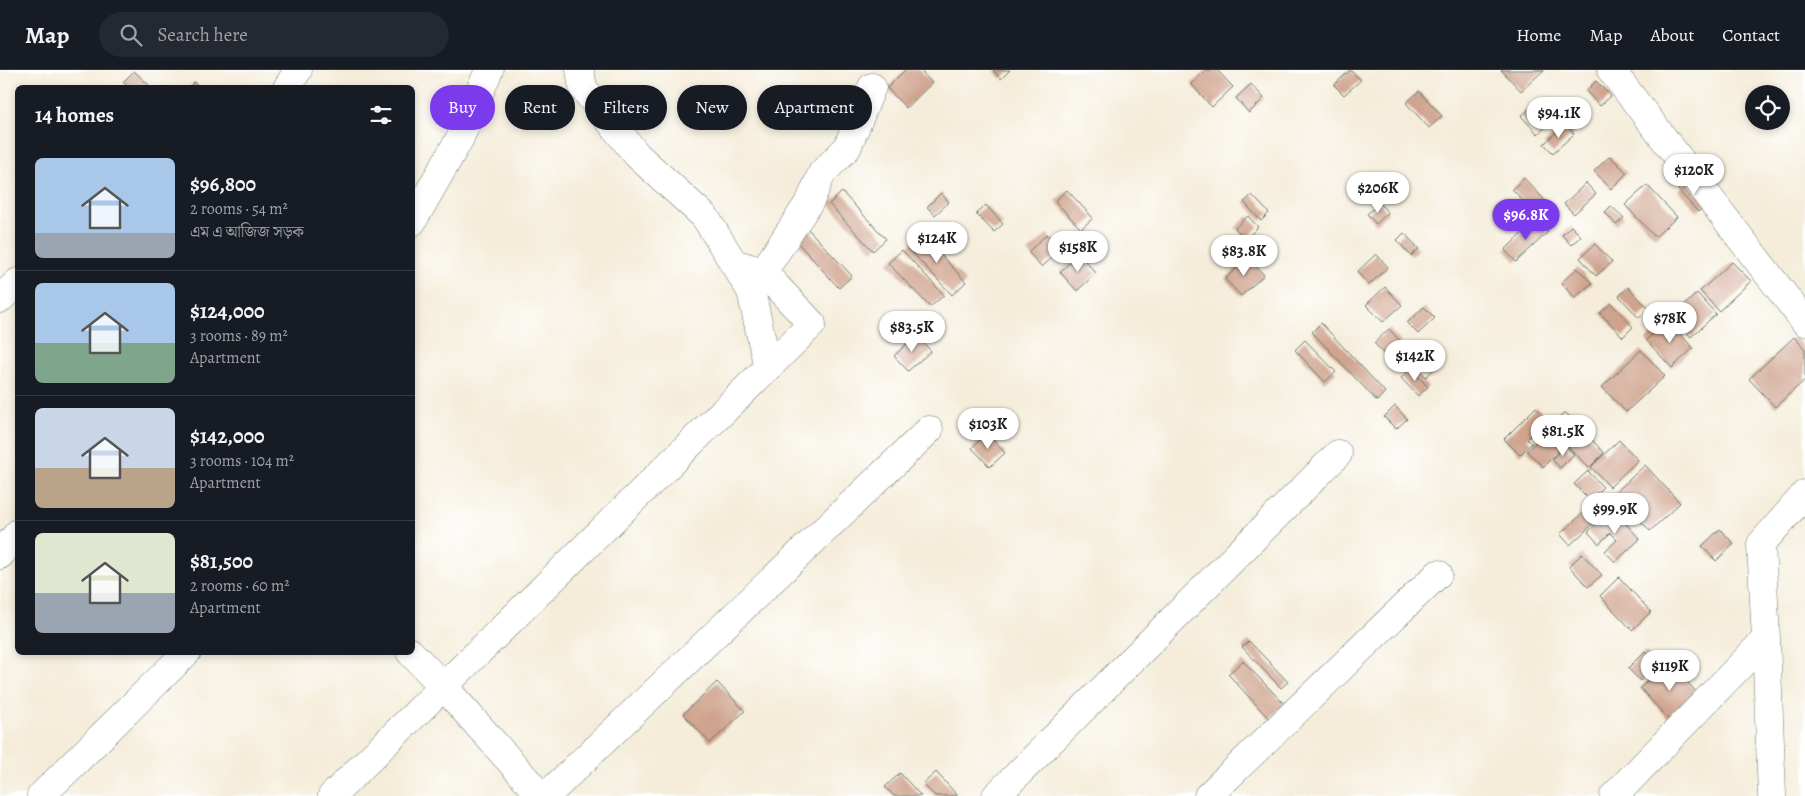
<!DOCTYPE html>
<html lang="en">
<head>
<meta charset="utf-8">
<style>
	:root { --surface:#171b24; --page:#242831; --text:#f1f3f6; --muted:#9ea1a6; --line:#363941; --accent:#7c3aed }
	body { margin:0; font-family:Alegreya,"Noto Serif Bengali",serif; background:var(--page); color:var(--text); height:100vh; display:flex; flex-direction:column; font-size:19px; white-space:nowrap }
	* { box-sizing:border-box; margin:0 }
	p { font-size:16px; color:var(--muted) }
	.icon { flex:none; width:28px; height:28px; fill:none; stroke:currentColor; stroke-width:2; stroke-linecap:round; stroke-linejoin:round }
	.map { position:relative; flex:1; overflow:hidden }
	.drawer { position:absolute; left:15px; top:15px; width:400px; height:570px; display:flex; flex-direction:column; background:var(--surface); border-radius:8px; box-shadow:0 2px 8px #0003 }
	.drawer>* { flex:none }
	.guide { position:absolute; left:430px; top:15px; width:475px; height:45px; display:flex; gap:10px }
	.controls { position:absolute; left:1745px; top:15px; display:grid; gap:10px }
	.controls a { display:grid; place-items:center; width:45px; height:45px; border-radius:50%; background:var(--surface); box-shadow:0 2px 8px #0003; font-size:25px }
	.price { position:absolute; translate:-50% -42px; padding:0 11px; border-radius:18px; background:#fff; color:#222; font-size:16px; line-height:32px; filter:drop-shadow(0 1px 2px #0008) }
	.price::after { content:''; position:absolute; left:50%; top:30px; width:15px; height:11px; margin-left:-8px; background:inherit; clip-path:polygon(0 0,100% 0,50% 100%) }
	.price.active { background:var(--accent); color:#fff }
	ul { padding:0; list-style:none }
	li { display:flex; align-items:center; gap:15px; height:125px; padding:0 20px }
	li+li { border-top:1px solid var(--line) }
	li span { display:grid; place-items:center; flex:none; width:140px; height:100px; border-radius:8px; color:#555 }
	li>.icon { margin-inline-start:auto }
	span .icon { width:60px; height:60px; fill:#fffc; stroke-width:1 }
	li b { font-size:21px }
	h2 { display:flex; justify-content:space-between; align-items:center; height:60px; padding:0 20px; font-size:21px }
	.tag { padding:0 18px; border-radius:22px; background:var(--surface); box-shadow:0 2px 8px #0003; font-size:18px; line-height:45px }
	.tag.active { background:var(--accent); color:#fff }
	header { display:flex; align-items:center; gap:30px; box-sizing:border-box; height:70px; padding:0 25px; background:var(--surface); border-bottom:1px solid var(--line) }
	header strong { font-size:24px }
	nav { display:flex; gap:28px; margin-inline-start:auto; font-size:18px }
	.search { width:350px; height:45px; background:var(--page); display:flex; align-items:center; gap:12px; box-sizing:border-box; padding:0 18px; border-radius:28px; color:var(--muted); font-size:19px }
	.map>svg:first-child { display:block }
	.building { fill:#cfa38d }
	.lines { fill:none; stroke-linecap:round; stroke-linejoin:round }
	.minor-casing { stroke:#6a7b6e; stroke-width:29 }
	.minor { stroke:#fff; stroke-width:28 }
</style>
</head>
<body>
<header>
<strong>Map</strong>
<div class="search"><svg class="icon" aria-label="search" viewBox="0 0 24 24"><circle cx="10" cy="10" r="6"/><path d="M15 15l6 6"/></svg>Search here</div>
<nav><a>Home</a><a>Map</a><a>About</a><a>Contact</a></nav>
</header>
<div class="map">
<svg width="1805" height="726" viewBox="0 0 1805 726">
	<rect width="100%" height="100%" fill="#fff"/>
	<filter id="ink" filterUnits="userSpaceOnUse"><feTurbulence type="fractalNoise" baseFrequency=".02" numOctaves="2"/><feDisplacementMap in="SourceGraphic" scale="10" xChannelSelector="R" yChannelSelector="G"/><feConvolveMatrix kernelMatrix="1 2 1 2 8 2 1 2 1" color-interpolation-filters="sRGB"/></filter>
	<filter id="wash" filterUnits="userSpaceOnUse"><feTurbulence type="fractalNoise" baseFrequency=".0096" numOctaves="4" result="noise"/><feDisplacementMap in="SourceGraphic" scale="20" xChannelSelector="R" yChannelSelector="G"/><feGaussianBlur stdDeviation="1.12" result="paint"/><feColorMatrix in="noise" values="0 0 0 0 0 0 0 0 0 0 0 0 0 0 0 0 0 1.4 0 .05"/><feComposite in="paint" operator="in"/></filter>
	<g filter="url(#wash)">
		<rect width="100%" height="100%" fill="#f5edda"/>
		<g id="blocks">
			<path class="building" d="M905 0H920L932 13 906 38 887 18Z
				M993 0H1010L1001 9Z
				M1206 0H1217L1233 17 1212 37 1191 14Z
				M1350 0 1361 10 1344 25 1334 15Z
				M1501 0H1544L1521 21Z
				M134 1 152 18H129L123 12Z
				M1596 11 1611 26 1600 36 1586 21Z
				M194 12 199 18H189Z
				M1251 14 1264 28 1249 43 1236 28Z
				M1419 21 1442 46 1429 58 1406 33Z
				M1540 29 1556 47 1538 64 1521 46Z
				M1565 54 1574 64 1553 83 1544 74Z
				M1610 86 1627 103 1611 119 1594 101Z
				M1524 108 1553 139 1541 150 1512 119Z
				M1689 110 1709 131 1698 142 1678 120Z
				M1586 113 1596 124 1574 144 1564 134Z
				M1647 115 1677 147 1655 167 1625 135Z
				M1067 120 1093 148 1081 159 1055 131Z
				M842 122 886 169 873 181 829 134Z
				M941 123 949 132 935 145 927 137Z
				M1252 125 1269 143 1261 151 1244 132Z
				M1380 133 1388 143 1376 154 1367 144Z
				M986 135 1003 154 994 162 976 144Z
				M1611 136 1624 148 1616 155 1605 142Z
				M1248 146 1258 157 1246 169 1235 158Z
				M1536 150 1548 162 1516 192 1505 180Z
				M1571 156 1581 166 1571 175 1562 165Z
				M808 159 852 206 839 218 795 170Z
				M1404 163 1419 179 1411 186 1397 170Z
				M922 164 966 212 952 225 907 177Z
				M1047 164 1061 179 1042 197 1028 182Z
				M1595 174 1612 192 1596 206 1580 188Z
				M902 180 944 225 930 237 888 193Z
				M1079 184 1096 203 1077 221 1060 202Z
				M1376 184 1388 197 1369 215 1357 202Z
				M1248 188 1264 205 1241 226 1225 209Z
				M1732 192 1751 211 1719 241 1700 221Z
				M1577 198 1592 213 1575 228 1561 213Z
				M1385 217 1402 235 1383 252 1366 235Z
				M1628 217 1649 239 1639 248 1619 226Z
				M1697 223 1716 244 1691 267 1672 247Z
				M1611 233 1633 257 1623 267 1600 243Z
				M1424 237 1435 248 1418 264 1407 253Z
				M1668 250 1693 278 1672 298 1646 270Z
				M1321 253 1385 322 1377 331 1312 262Z
				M1389 259 1401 272 1386 286 1374 273Z
				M916 265 931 281 908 301 894 286Z
				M1794 267 1805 279V310L1775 337 1749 309Z
				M1305 270 1336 302 1325 312 1295 280Z
				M1421 278 1438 296 1426 307 1409 288Z
				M1641 280 1665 306 1626 342 1602 317Z
				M1411 299 1428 317 1418 326 1401 308Z
				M1395 336 1407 349 1396 359 1384 347Z
				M1536 337 1547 349 1527 369 1532 373 1520 385 1504 369Z
				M1565 342 1581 358 1543 397 1527 381Z
				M1583 360 1604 383 1589 398 1567 375Z
				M987 363 1005 383 990 397 972 378Z
				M1619 370 1638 390 1610 417 1591 397Z
				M1566 376 1574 384 1560 398 1552 389Z
				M1645 395 1680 433 1650 461 1615 423Z
				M1588 401 1603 417 1590 430 1574 414Z
				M1612 439 1640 469 1615 492 1605 481 1617 470 1610 463 1599 474 1588 462Z
				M1584 442 1594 453 1570 475 1560 464Z
				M1720 459 1734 474 1716 491 1702 476Z
				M1582 484 1602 505 1588 517 1569 496Z
				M1619 507 1651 542 1632 560 1600 526Z
				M1249 571 1288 612 1281 618 1242 577Z
				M1645 581 1658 594 1640 611 1628 598Z
				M1243 591 1285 635 1269 649 1228 604Z
				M1668 591 1699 625 1671 652 1640 618Z
				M717 612 745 641 710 673 683 644Z
				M936 702 957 725 955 726H935L923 714Z
				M900 703 921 726H894L885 717Z"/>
		</g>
	</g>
	<g filter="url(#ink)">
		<use href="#blocks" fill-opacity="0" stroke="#6a7b6e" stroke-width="1"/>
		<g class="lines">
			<defs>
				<path id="minor" d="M580 0 583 18 637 85 705 147 751 221 768 298
					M1611 0 1805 252
					M287 18 298 0
					M412 152 460 68 489 0
					M763 202 810 131 822 103 847 78 872 17
					M0 229 18 212
					M0 485 18 463
					M1766 569 1772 726
					M410 582 444 617 541 726
					M41 726 187 582
					M332 726 812 254 763 202 733 193
					M546 726 929 360
					M996 726 1338 384
					M1208 726 1438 504
					M1614 726 1766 569 1761 474 1805 424"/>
			</defs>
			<use href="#minor" class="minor-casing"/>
			<use href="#minor" class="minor"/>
		</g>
	</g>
</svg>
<div class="controls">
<a><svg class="icon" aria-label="locate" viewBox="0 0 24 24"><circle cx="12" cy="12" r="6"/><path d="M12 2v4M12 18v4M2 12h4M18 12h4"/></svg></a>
</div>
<b class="price" style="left:1559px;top:69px">$94.1K</b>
<b class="price" style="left:1694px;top:126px">$120K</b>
<b class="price" style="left:1378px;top:144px">$206K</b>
<b class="price active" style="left:1526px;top:171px">$96.8K</b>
<b class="price" style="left:937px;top:194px">$124K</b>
<b class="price" style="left:1078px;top:203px">$158K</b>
<b class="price" style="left:1244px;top:207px">$83.8K</b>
<b class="price" style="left:1670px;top:274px">$78K</b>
<b class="price" style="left:912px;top:283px">$83.5K</b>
<b class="price" style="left:1415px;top:312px">$142K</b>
<b class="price" style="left:988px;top:380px">$103K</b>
<b class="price" style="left:1563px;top:387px">$81.5K</b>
<b class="price" style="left:1615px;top:465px">$99.9K</b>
<b class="price" style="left:1670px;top:622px">$119K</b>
<div class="guide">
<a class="tag active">Buy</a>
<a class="tag">Rent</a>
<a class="tag">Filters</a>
<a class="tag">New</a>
<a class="tag">Apartment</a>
</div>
<section class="drawer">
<h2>14 homes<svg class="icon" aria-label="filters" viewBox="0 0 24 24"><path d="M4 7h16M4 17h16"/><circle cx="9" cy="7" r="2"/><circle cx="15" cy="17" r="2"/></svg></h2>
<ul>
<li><span style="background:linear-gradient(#a9c7e8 75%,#9aa5b1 0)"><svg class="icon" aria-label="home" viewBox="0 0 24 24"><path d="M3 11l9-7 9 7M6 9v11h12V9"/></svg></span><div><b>$96,800</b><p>2 rooms · 54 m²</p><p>এম এ আজিজ সড়ক</p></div></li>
<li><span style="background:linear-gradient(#a9c7e8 60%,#7fa58c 0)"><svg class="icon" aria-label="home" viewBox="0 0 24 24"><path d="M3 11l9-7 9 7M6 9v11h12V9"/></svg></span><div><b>$124,000</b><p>3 rooms · 89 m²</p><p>Apartment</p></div></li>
<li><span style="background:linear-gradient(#c9d6e8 60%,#b9a48a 0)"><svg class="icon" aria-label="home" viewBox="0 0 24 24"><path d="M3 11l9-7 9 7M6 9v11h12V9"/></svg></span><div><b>$142,000</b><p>3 rooms · 104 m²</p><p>Apartment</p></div></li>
<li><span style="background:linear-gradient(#dfe7d0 60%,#9aa5b1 0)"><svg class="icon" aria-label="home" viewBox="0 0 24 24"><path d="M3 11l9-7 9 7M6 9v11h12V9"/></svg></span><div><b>$81,500</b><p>2 rooms · 60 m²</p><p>Apartment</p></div></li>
</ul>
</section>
</div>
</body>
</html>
